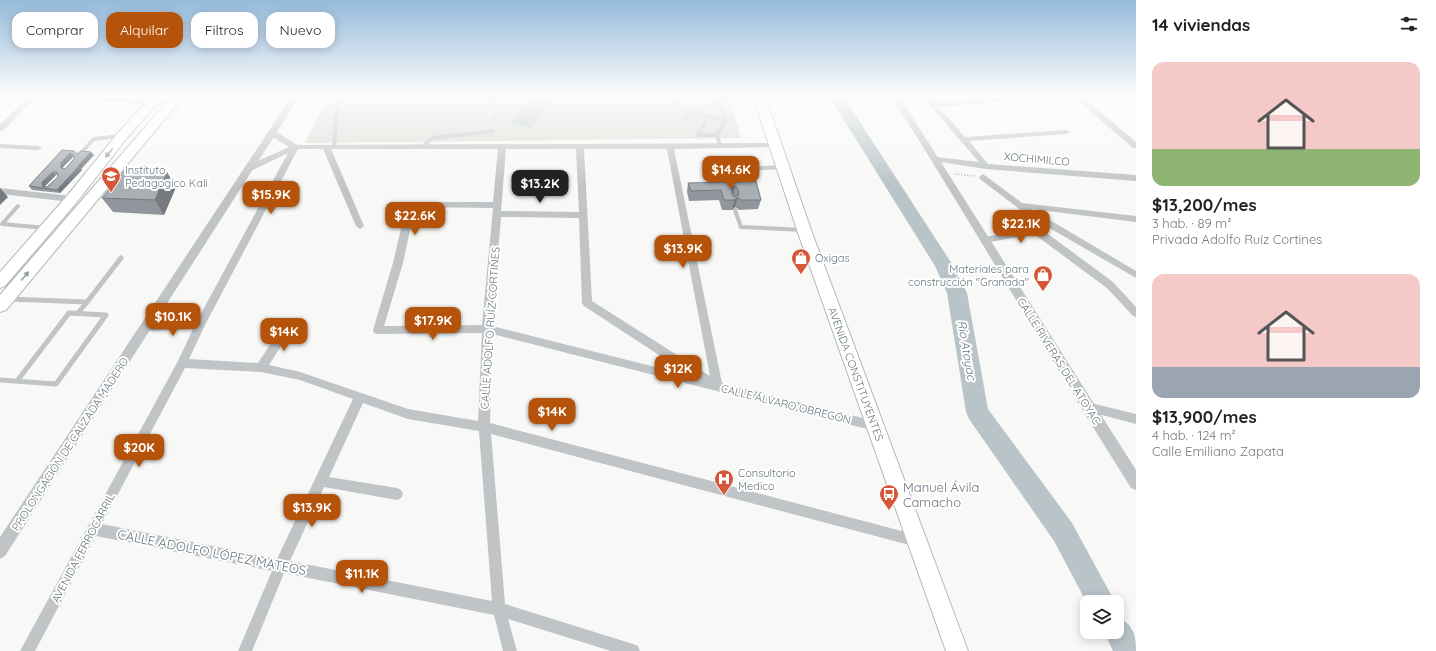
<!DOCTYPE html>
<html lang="es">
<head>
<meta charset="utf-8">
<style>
	:root { --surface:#fff; --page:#f2f2f2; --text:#222; --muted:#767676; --accent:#b45309 }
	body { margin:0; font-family:Quicksand,sans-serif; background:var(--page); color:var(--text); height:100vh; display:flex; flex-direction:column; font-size:15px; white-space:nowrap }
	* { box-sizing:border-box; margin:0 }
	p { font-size:13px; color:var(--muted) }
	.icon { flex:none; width:22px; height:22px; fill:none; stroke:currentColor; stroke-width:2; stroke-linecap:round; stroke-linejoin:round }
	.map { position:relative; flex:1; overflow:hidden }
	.side { display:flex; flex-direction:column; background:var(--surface); width:300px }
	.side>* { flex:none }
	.guide { position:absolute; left:12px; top:12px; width:380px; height:36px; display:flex; gap:8px }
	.tools { position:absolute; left:1080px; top:595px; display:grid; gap:8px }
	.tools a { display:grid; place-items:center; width:44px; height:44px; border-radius:8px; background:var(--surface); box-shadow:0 2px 10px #0003; font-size:20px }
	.price { position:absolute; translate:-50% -34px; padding:0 9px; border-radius:8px; background:var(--accent); color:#fff; font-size:13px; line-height:26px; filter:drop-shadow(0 1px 2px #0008) }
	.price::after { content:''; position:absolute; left:50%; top:24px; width:12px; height:9px; margin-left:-6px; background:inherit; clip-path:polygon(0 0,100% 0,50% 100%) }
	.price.active { background:#222; color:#fff }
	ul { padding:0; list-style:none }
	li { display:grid; align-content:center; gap:8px; height:212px; padding:0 16px }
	li span { display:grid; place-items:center; height:124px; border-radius:12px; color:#555 }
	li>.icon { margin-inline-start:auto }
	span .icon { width:72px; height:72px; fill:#fffc; stroke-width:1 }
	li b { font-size:17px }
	h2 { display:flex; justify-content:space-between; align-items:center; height:48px; padding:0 16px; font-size:17px }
	.chip { padding:0 14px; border-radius:12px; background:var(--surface); box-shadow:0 2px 10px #0003; font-size:14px; line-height:36px }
	.chip.active { background:var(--accent); color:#fff }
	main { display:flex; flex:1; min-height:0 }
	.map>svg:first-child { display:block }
	.green { fill:#d9ddd6 }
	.water { fill:#b9c4c8 }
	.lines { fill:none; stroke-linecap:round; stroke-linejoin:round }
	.river { fill:#b9c4c8; fill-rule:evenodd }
	.primary-casing { stroke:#b4b8bc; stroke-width:2 }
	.trunk-casing { stroke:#b3b7ba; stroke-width:2 }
	.path { stroke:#babdbf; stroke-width:1.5; stroke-dasharray:1.5 1.5; stroke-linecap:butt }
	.service-far1 { stroke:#c0c4c7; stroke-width:4 }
	.service { stroke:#c0c4c7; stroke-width:5 }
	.minor { fill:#c0c4c7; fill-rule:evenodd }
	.tertiary { fill:#c0c4c7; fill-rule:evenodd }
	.primary { fill:#fff; fill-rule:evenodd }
	.trunk { fill:#fff; fill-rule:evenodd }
	.path-bridge { stroke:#babdbf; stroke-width:1.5; stroke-dasharray:1.5 1.5; stroke-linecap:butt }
	.wall { fill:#90969c; fill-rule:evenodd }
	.shaded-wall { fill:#767a7f }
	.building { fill:#a8afb5; stroke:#767a7f; fill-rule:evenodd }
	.oneway { fill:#949ea5 }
	.labels { text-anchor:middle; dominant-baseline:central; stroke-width:4; stroke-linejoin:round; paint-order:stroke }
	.street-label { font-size:11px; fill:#66757f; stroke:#fff }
	.poi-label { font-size:11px; fill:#66757f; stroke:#fff; text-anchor:start }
	.water-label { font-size:12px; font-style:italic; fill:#667a80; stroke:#fff }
	.near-poi-label { font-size:13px; fill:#66757f; stroke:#fff; text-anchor:start }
	.near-street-label { font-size:13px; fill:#66757f; stroke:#fff }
</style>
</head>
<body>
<main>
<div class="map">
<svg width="1136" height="651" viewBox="0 0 1136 651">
	<rect width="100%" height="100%" fill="#f8f8f6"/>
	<path class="green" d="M328 96H729L741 138 305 143Z"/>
	<path class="water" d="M533 96H556L530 128 510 122Z"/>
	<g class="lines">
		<path class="river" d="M829 96H843L952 264 967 293 988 409 1072 523 1115 602 1087 603 1054 541 969 419 966 412 947 293 935 266Z
			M1117 617C1133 624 1136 634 1136 651H1113L1104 632H1117Z"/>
		<defs>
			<path id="primary" d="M753 96H765L811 230 968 651H946L797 230Z"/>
			<path id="trunk" d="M152 96H164L126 139 77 202 5 286 0 288V272L67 196 118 133Z
				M172 96H184L6 310 0 312V295Z"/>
		</defs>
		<use href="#primary" class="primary-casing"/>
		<use href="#trunk" class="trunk-casing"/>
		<path class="path" d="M492 96 495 119 498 125
			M495 119 502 116 499 96
			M955 174 975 176"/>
		<path class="service-far1" d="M679 96 671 107 726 120
			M717 96 726 120 717 135
			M708 116 698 135H717L720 146
			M685 119 690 111
			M334 147 337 101
			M422 147 433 138 493 131
			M80 154 94 139 121 136
			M727 187 723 170 783 167
			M18 206 2 224 46 228
			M735 210 741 227 804 230"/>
		<path class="service" d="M9 299 87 302 121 258
			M78 313 87 302
			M0 380 56 384 106 315 69 313 17 381"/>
		<path class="minor" d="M0 96 95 97 171 101 175 103 171 105 95 101 33 100 3 131H0V125L25 100H0Z
			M922 96H930L936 103 1020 96 1024 98 1020 100 939 107 965 137 1066 130 1070 132 1066 134 969 141 988 164 1136 175V181L986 169 934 161 933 159 937 157 979 162Z
			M1073 96H1081L1136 142V148H1133Z
			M269 131H275L297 145 780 143 781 145 777 147 674 149 722 383 875 421 879 422 881 426 879 430 875 431 492 334 490 423 917 535 922 536 923 541 922 546 917 547 491 434 505 604 633 644 638 646 640 651H611L508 619 517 651H503L494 615 284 573 252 651H238L272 571 96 536 35 651H20L178 361 193 329 146 331 142 330 141 327 142 324 146 323 197 321 288 153 253 170H247V166L289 147 269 135ZM298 149H323L356 226 360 229 364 226 331 149H498L493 202H390L389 204 390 206 406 207 393 263 373 330 374 333 378 334 482 333 478 421 408 409 300 372 269 365 294 325 293 322H285L258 363 189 359 205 325ZM506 149H576L579 212 501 211ZM584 149H667L710 376 592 301ZM415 207 493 208 482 325 384 326 403 263ZM501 217 579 218 582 303 584 306 691 376 492 326ZM185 368 261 372 300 380 353 399 277 559 102 524ZM363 403 408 419 479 431 492 601 290 561 324 487 397 500 401 498 403 494 401 490 397 488 329 477Z
			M0 144 38 146 42 148 38 150 0 148Z
			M983 174 1022 203 1136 216V222L1031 209 1136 271V278L1027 215 980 179 979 177Z
			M0 188 72 196 76 199 72 202 0 194Z
			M1042 226 1046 229 1044 231 1113 282 1136 307V317L1133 316 1107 288 1034 234 985 243 981 240 985 237Z
			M1087 402 1136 414V424L1083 410 1081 407 1083 404Z"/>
		<path class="tertiary" d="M292 96H300L5 556 0 559V537Z
			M891 96H899L1136 470V490L1131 488C1049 358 973 225 891 96Z"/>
		<use href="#primary" class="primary"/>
		<use href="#trunk" class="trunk"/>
		<path class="path-bridge" d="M137 106 180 109"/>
	</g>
	<path class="wall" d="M62 150 77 154 94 155 81 169 82 170 60 193 32 190 29 186ZM73 157H74V159L65 169 63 168V167ZM56 175H58V177L47 187H45V186Z
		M735 182 761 200 758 209 739 210 735 207 732 210H722L719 200 689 201 687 192 688 183 732 185Z
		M176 187 164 215 113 212 102 198Z"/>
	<path class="shaded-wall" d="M91 152 94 155 81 169 82 170 60 193 57 190 78 166Z
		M70 153 73 157 63 167V171L61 168V163Z
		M53 172 56 175 45 186 46 188 43 187 42 182Z
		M167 172 176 187 164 215 155 200Z
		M735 186 733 196 731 188Z
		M0 188 8 197 0 205Z
		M738 197 735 207 732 210 734 200Z"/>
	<path class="building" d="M62 150 74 151 77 154 81 151 91 152 78 166H79L57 190 29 186ZM70 153 74 155V159L65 169 61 168V163ZM53 172H57L58 177 47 187H43L42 182Z
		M124 171 167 172 155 200 102 198Z
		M756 181 761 200H741L738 197 734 200H724L721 190 691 191 688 183 728 182 732 185 735 182ZM735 186 738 189 739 195 734 197 732 194 731 188Z"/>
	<defs><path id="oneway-solid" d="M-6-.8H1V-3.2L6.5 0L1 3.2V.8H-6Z"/></defs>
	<g class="oneway">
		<use href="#oneway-solid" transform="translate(109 153) rotate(129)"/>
		<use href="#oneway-solid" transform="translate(25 276) rotate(-50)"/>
	</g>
	<linearGradient id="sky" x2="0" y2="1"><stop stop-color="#95badb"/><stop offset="0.51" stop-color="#fcfcfb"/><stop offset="1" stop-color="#fcfcfb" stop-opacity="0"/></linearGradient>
	<rect width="1136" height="187" fill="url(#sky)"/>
	<defs>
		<symbol id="school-pin" viewBox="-11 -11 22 30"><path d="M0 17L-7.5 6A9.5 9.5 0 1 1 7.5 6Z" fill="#d65639" stroke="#fff"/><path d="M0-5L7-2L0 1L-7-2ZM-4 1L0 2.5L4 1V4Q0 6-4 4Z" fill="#fff"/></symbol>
		<symbol id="shop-pin" viewBox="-11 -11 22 30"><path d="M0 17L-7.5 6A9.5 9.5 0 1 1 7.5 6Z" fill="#d65639" stroke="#fff"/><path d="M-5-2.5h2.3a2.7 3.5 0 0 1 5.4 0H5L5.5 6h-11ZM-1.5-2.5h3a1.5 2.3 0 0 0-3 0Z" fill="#fff"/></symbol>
		<symbol id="hospital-pin" viewBox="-11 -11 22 30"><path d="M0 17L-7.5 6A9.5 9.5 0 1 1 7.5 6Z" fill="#d65639" stroke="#fff"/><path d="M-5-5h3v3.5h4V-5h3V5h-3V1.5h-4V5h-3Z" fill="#fff"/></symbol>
		<symbol id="bus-pin" viewBox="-11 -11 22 30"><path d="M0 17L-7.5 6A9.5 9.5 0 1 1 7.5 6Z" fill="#d65639" stroke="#fff"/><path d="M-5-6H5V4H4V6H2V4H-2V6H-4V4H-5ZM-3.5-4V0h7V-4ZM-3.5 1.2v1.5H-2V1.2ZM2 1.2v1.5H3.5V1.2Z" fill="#fff"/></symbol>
	</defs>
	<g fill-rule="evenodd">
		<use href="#school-pin" x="100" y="165" width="22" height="30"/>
		<use href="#shop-pin" x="790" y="247" width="22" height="30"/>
		<use href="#shop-pin" x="1032" y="264" width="22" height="30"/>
		<use href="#hospital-pin" x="713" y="468" width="22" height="30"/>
		<use href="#bus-pin" x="878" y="483" width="22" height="30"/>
	</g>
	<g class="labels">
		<g class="street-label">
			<text transform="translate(1037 159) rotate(5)">XOCHIMILCO</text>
			<text transform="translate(490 328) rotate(-86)">CALLE ADOLFO RUÍZ CORTINES</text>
			<text transform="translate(1059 361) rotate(58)">CALLE RIVERAS DEL ATOYAC</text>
			<text transform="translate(856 374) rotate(70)">AVENIDA CONSTITUYENTES</text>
			<text transform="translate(786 404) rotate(14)">CALLE ÁLVARO OBREGÓN</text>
			<text transform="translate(70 444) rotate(-57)">PROLONGACIÓN DE CALZADA MADERO</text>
			<text transform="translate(83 548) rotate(-62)">AVENIDA FERROCARRIL</text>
		</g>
		<g class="poi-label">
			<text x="125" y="170">Instituto<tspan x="125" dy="13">Pedagogico Kali</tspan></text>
			<text x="815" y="258">Oxigas</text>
			<text x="1029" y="269" text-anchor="end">Materiales para<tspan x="1029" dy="13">construcción "Granada"</tspan></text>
			<text x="738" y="473">Consultorio<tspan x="738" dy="13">Medico</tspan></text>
		</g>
		<g class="water-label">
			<text transform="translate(967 350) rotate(80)">Río Atoyac</text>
		</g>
		<g class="near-poi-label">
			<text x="903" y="487">Manuel Ávila<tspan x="903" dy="15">Camacho</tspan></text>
		</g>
		<g class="near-street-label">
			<text transform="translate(212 552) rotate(11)">CALLE ADOLFO LÓPEZ MATEOS</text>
		</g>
	</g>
</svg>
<div class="tools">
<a><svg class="icon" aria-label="layers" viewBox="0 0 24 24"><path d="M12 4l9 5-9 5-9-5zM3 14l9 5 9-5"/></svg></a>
</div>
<b class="price" style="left:731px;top:190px">$14.6K</b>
<b class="price active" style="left:540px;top:204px">$13.2K</b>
<b class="price" style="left:271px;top:215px">$15.9K</b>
<b class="price" style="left:415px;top:236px">$22.6K</b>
<b class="price" style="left:1021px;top:244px">$22.1K</b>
<b class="price" style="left:683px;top:269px">$13.9K</b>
<b class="price" style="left:173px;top:337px">$10.1K</b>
<b class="price" style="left:433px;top:341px">$17.9K</b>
<b class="price" style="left:284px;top:352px">$14K</b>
<b class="price" style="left:678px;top:389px">$12K</b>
<b class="price" style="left:552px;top:432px">$14K</b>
<b class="price" style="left:139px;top:468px">$20K</b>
<b class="price" style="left:312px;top:528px">$13.9K</b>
<b class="price" style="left:362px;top:594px">$11.1K</b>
<div class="guide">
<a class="chip">Comprar</a>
<a class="chip active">Alquilar</a>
<a class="chip">Filtros</a>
<a class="chip">Nuevo</a>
</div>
</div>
<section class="side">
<h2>14 viviendas<svg class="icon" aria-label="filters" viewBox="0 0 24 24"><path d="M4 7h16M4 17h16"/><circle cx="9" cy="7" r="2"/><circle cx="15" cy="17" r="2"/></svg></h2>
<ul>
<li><span style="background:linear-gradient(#f6c9c9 70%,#8fb573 0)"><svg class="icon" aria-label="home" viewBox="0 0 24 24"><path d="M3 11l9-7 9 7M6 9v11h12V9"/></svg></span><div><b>$13,200/mes</b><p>3 hab. · 89 m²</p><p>Privada Adolfo Ruíz Cortines</p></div></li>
<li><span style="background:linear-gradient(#f6c9c9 75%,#9aa5b1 0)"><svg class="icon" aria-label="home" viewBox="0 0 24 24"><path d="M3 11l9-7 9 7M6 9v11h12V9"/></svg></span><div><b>$13,900/mes</b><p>4 hab. · 124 m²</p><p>Calle Emiliano Zapata</p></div></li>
</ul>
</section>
</main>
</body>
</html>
